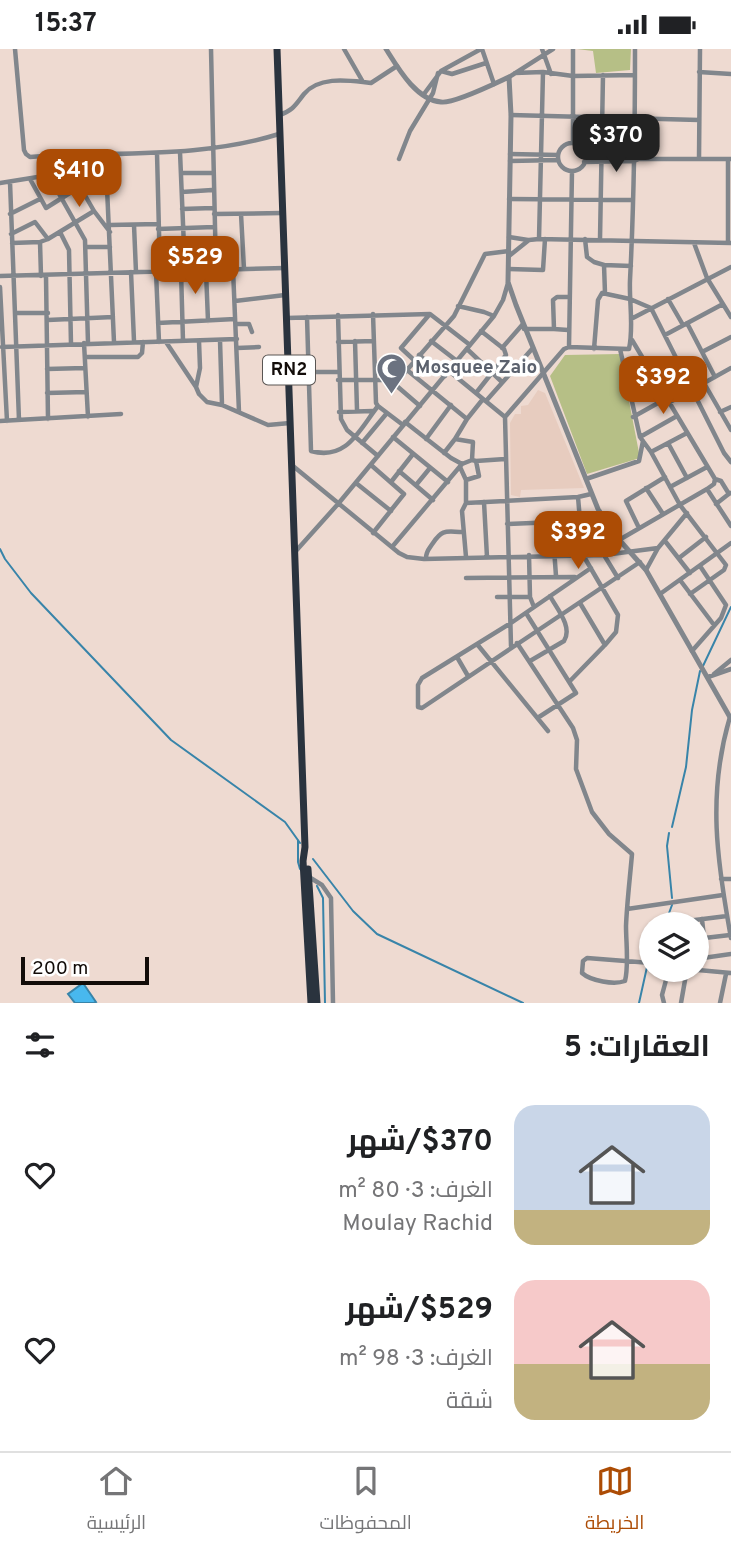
<!DOCTYPE html>
<html lang="ar">
<head>
<meta charset="utf-8">
<style>
	:root { --surface:#fff; --page:#f2f2f2; --text:#202124; --muted:#757577; --line:#e0e0e0; --accent:#ac4c05 }
	body { margin:0; font-family:Overpass,Cairo,sans-serif; background:var(--page); color:var(--text); direction:rtl; height:100vh; display:flex; flex-direction:column; font-size:26px; white-space:nowrap }
	* { box-sizing:border-box; margin:0 }
	p { font-size:23px; color:var(--muted) }
	.icon { flex:none; width:38px; height:38px; fill:none; stroke:currentColor; stroke-width:2; stroke-linecap:round; stroke-linejoin:round }
	.map { position:relative; height:954px; overflow:hidden; direction:ltr }
	.drawer { display:flex; flex-direction:column; background:var(--surface); flex:1 }
	.drawer>* { flex:none }
	.controls { position:absolute; left:639px; top:863px; display:grid; gap:14px }
	.controls a { display:grid; place-items:center; width:70px; height:70px; border-radius:50%; background:var(--surface); box-shadow:0 2px 5px #0004; font-size:35px }
	.scale { position:absolute; left:21px; bottom:18px; width:128px; box-sizing:border-box; padding-left:7px; border:4px solid #120c09; border-top:0; font-size:19px; line-height:24px; white-space:nowrap; color:#120c09; -webkit-text-stroke:5px #fff; paint-order:stroke }
	.price { position:absolute; translate:-50% -60px; padding:0 16px; border-radius:14px; background:var(--accent); color:#fff; font-size:23px; line-height:46px; filter:drop-shadow(0 2px 4px #0008) }
	.price::after { content:''; position:absolute; left:50%; top:42px; width:21px; height:16px; margin-left:-10px; background:inherit; clip-path:polygon(0 0,100% 0,50% 100%) }
	.price.selected { background:#222; color:#fff }
	ul { padding:0; list-style:none }
	li { display:flex; align-items:center; gap:21px; height:175px; padding:0 21px }
	li span { display:grid; place-items:center; flex:none; width:196px; height:140px; border-radius:21px; color:#555 }
	li>.icon { margin-inline-start:auto }
	span .icon { width:84px; height:84px; fill:#fffc; stroke-width:1 }
	li b { font-size:30px }
	h2 { display:flex; justify-content:space-between; align-items:center; height:84px; padding:0 21px; font-size:30px }
	.status { display:flex; justify-content:space-between; align-items:center; height:49px; padding:0 35px; background:var(--surface); direction:ltr }
	.status svg { height:19px; fill:currentColor }
	.dock { display:flex; justify-content:space-around; align-items:center; height:98px; border-top:2px solid var(--line); background:var(--surface); font-size:19px; color:var(--muted) }
	.dock a { display:grid; justify-items:center; gap:4px }
	.dock .selected { color:var(--accent) }
	.map>svg:first-child { display:block }
	.built { fill:#e7ccbf }
	.green { fill:#b6bf86 }
	.water { fill:#48b8ee; stroke:#3884a9; stroke-width:2 }
	.lines { fill:none; stroke-linecap:round; stroke-linejoin:round }
	.stream { stroke:#3884a9; stroke-width:2 }
	.minor { stroke:#81868c; stroke-width:4.5 }
	.tertiary { stroke:#81868c; stroke-width:5 }
	.trunk { stroke:#2a333e; stroke-width:7 }
	.labels { text-anchor:middle; dominant-baseline:central; stroke-width:7; stroke-linejoin:round; paint-order:stroke }
	.shield { fill:#fff; stroke:#595553; stroke-width:2 }
	.shield-label { font-size:18px; font-weight:bold; fill:#120c09 }
	.worship-label { font-size:19px; font-weight:bold; fill:#5b616d; stroke:#fff; text-anchor:start }
</style>
</head>
<body>
<div class="status"><b>15:37</b><svg viewBox="0 0 49 12"><path d="M0 12V9h3v3zM5 12V6h3v6zM10 12V3h3v9zM15 12V0h3v12zM26 1h20v11H26zM47 4h2v5h-2z"/></svg></div>
<div class="map">
<svg width="731" height="954" viewBox="0 0 731 954">
	<rect width="100%" height="100%" fill="#eedad1"/>
	<path class="built" d="M538 341 545 344 584 439 521 441 520 448 511 446 510 374 515 365H521V357L528 356Z"/>
	<path class="green" d="M577 0H631L630 21 596 24 593 2Z
		M620 305 640 409 587 425 550 327 565 306Z"/>
	<path class="water" d="M83 934 96 953 94 954H75L68 945Z"/>
	<g class="lines">
		<path class="stream" d="M0 500 5 510 31 544 171 691 285 773 300 794
			M703 617 731 558
			M672 778 686 718 692 661 700 622
			M669 784 667 797 672 849
			M298 791V813L300 820
			M313 810 353 862 377 885 523 954
			M317 837 323 849 325 954
			M665 875 672 856
			M639 954 647 918"/>
		<path class="minor" d="M15 0 24 101 26 105 30 108C113 102 199 110 279 85
			M211 0 216 221
			M344 0 363 33 371 34 397 17
			M482 0 494 35
			M542 0 551 25
			M441 22 452 25 486 14
			M699 23 731 25
			M515 24 543 23 573 27 635 26
			M509 28 553 0
			M424 45 441 22 481 0
			M279 66C293 62 296 55 304 45 318 28 345 31 363 33
			M511 66 699 71
			M573 94V0
			M558 108a14 14 0 1 1 28 0a14 14 0 1 1-28 0Z
			M180 103 185 222
			M157 104 160 222
			M510 105 558 106
			M585 106 636 108
			M399 110 410 82 433 44 438 24
			M699 110 700 0
			M728 111V194
			M510 112 558 111
			M584 113 634 112 639 110H731
			M71 122 94 162 110 183
			M181 124H212
			M49 127 85 191 88 294
			M30 130 46 159 81 137
			M10 133 19 371
			M0 134 106 117
			M182 143 212 141
			M509 150 633 151
			M182 160 213 159
			M10 165 40 150
			M214 165 282 164
			M241 165 244 220
			M110 176 158 175
			M134 176 136 223
			M158 180 214 178
			M60 183 69 201 71 295
			M11 185 35 173 48 190
			M509 188 528 191
			M539 190 543 23
			M585 190 587 208 594 213 604 216
			M600 190 603 26
			M40 193 41 227
			M12 194 40 193 48 190 94 162
			M694 194 707 229 731 268
			M86 198H110
			M184 203 215 201
			M509 207 529 191 539 190 731 194
			M233 220 239 363
			M509 220 543 221 545 190
			M181 222 183 292
			M206 222 208 272
			M131 223 134 292
			M156 223 159 293
			M0 227 285 219
			M46 227 48 370
			M0 238 7 372
			M605 244 604 216 631 217
			M668 250 683 276
			M235 252 285 246
			M458 257 484 263 494 267
			M15 264H48
			M373 265 376 354 378 357 403 376
			M338 266 341 370 347 381 378 407
			M307 268 311 402C347 412 359 381 378 357
			M287 269 430 265 470 296
			M631 270 731 218
			M48 271 113 268
			M158 274 235 270
			M687 274 715 328
			M236 275H249L252 283
			M524 280H554
			M568 281 554 280 553 251 557 248H569
			M665 286 723 255
			M220 291 222 356
			M632 291 715 430 721 432 729 445
			M355 292 357 361
			M431 292 457 312
			M114 293 106 117 114 106
			M166 293 196 338 200 319 199 292
			M338 293 374 292
			M84 294 88 368
			M2 298 237 290
			M569 298 572 122
			M237 299 259 298
			M502 299 523 275
			M467 300 502 333
			M594 300 598 251 602 244 630 250 651 259 724 404 731 413
			M620 300 640 388 651 403 680 456 726 516 724 521 690 545
			M702 303 731 288
			M419 306 445 327
			M85 308H138L142 304 143 293
			M415 312 401 299 429 266
			M47 320 85 319
			M407 321 467 370 455 390 473 393 472 411
			M449 322 505 368
			M308 323H338
			M626 328 647 315
			M338 331H395L400 329 454 267 485 205 509 202
			M655 331 680 318
			M391 332 420 357
			M704 334 731 381
			M196 338 199 345 207 353 222 356 268 376 290 374
			M47 344 86 343
			M476 344 506 306 504 300 481 282
			M486 352 532 300
			M670 353 731 319
			M339 363 373 362
			M720 363 731 358
			M633 368 667 349
			M467 370 483 350
			M0 372 121 365
			M405 373 451 409 462 415
			M393 388 448 433
			M640 388 677 367
			M426 390 451 356
			M362 394 387 364
			M668 394 687 429
			M651 403 687 384
			M444 404 455 390
			M476 412 505 410
			M371 416 404 445 373 484
			M293 417 399 504 407 508 424 510 604 506 658 499
			M460 418 466 431V454
			M399 422 433 451
			M586 430 639 412 643 392
			M391 433 413 405
			M356 434 391 462
			M416 436 430 419
			M670 438 707 418
			M646 439 663 465
			M707 440 731 477
			M578 448 583 506 618 566 616 583 605 596
			M484 453 487 508
			M716 455 730 444
			M552 472 556 527
			M507 475 580 472
			M639 479 626 452 665 428
			M619 491 707 440 714 435 715 430
			M665 492 690 524
			M392 498 462 415 472 411 476 412 479 427 466 431
			M295 503 338 455 494 267 503 251 508 234
			M529 506 530 548 534 558
			M604 506 618 529
			M466 508 462 462 466 454 578 448 591 445
			M426 509C426 502 429 500 433 494 443 479 447 483 463 483
			M679 509 706 488
			M591 519 511 574 422 629 418 636V658L422 659 640 513
			M646 521 658 499 687 464
			M466 529 575 528
			M680 531 714 576
			M660 545 731 494
			M497 548H530
			M526 564 576 644 539 668
			M517 594 573 679 577 691 576 720 592 763 609 785 632 805C630 829 627 853 626 877 626 894 629 916 625 932 614 936 591 932 582 924L583 912 587 909 651 914
			M477 595 548 682
			M511 597 505 368 564 300 569 298 629 300C634 278 629 254 630 231 634 154 635 77 635 0
			M692 602 721 569 726 556 700 517
			M457 608 468 627
			M530 612 564 592C573 578 557 560 550 547
			M714 625 731 611
			M708 628 731 620
			M569 633 605 596 580 554
			M730 668C707 745 717 812 731 889
			M309 828 322 836 331 849 333 954
			M721 830H731
			M627 860 723 846
			M702 870 706 908
			M679 873 727 867
			M696 890 730 886
			M696 910 731 905
			M687 920 731 924
			M664 954 662 946 669 920
			M681 954 687 920
			M720 954 726 925"/>
		<path class="tertiary" d="M386 0C398 19 416 51 441 53 454 55 496 34 509 28L511 66 508 233 516 256 598 460 614 485 646 521 731 670"/>
		<path class="trunk" d="M277 0 305 798 303 812 311 954
			M308 820 317 954"/>
	</g>
	<defs>
		<symbol id="mosque-pin" viewBox="-11 -11 22 30"><path d="M0 17L-7.5 6A9.5 9.5 0 1 1 7.5 6Z" fill="#6b7280" stroke="#fff"/><path d="M3.5-4.9A6 6 0 1 0 3.5 4.9A5 5 0 1 1 3.5-4.9Z" fill="#fff"/></symbol>
	</defs>
	<g fill-rule="evenodd">
		<use href="#mosque-pin" x="374" y="302" width="35" height="47"/>
	</g>
	<g class="labels">
		<rect class="shield" x="263" y="306.5" width="52" height="29" rx="5"/>
		<g class="shield-label">
			<text x="289" y="321">RN2</text>
		</g>
		<g class="worship-label">
			<text x="415" y="319">Mosquee Zaio</text>
		</g>
	</g>
</svg>
<div class="controls">
<a><svg class="icon" aria-label="layers" viewBox="0 0 24 24"><path d="M12 4l9 5-9 5-9-5zM3 14l9 5 9-5"/></svg></a>
</div>
<div class="scale">200 m</div>
<b class="price selected" style="left:616px;top:125px">$370</b>
<b class="price" style="left:79px;top:160px">$410</b>
<b class="price" style="left:195px;top:247px">$529</b>
<b class="price" style="left:663px;top:367px">$392</b>
<b class="price" style="left:578px;top:522px">$392</b>
</div>
<section class="drawer">
<h2>العقارات: 5<svg class="icon" aria-label="filters" viewBox="0 0 24 24"><path d="M4 7h16M4 17h16"/><circle cx="9" cy="7" r="2"/><circle cx="15" cy="17" r="2"/></svg></h2>
<ul>
<li><span style="background:linear-gradient(#c9d6e8 75%,#c2b280 0)"><svg class="icon" aria-label="home" viewBox="0 0 24 24"><path d="M3 11l9-7 9 7M6 9v11h12V9"/></svg></span><div><b>$370/شهر</b><p>الغرف: 3 · 80 m²</p><p>Moulay Rachid</p></div><svg class="icon" aria-label="heart" viewBox="0 0 24 24"><path d="M12 20l-8-8c-3-5 5-10 8-4 3-6 11-1 8 4z"/></svg></li>
<li><span style="background:linear-gradient(#f6c9c9 60%,#c2b280 0)"><svg class="icon" aria-label="home" viewBox="0 0 24 24"><path d="M3 11l9-7 9 7M6 9v11h12V9"/></svg></span><div><b>$529/شهر</b><p>الغرف: 3 · 98 m²</p><p>شقة</p></div><svg class="icon" aria-label="heart" viewBox="0 0 24 24"><path d="M12 20l-8-8c-3-5 5-10 8-4 3-6 11-1 8 4z"/></svg></li>
</ul>
</section>
<nav class="dock">
<a class="selected"><svg class="icon" aria-label="map" viewBox="0 0 24 24"><path d="M3 6l6-2 6 2 6-2v14l-6 2-6-2-6 2zM9 4v14M15 6v14"/></svg>الخريطة</a>
<a><svg class="icon" aria-label="saved" viewBox="0 0 24 24"><path d="M7 4h10v16l-5-4-5 4z"/></svg>المحفوظات</a>
<a><svg class="icon" aria-label="home" viewBox="0 0 24 24"><path d="M3 11l9-7 9 7M6 9v11h12V9"/></svg>الرئيسية</a>
</nav>
</body>
</html>
